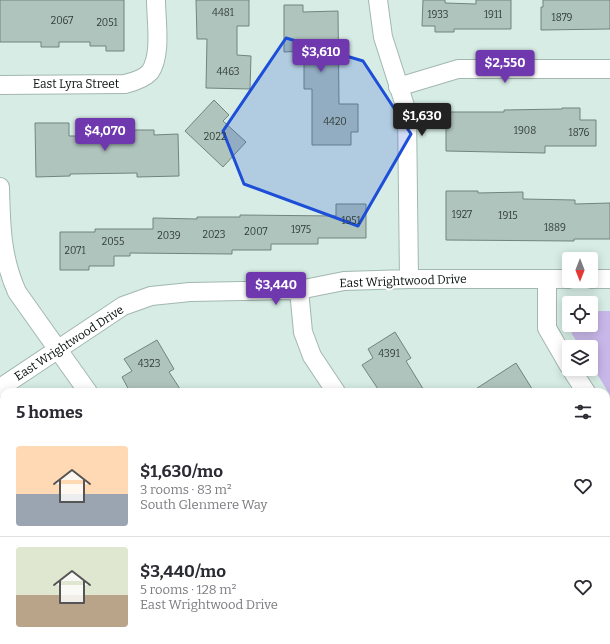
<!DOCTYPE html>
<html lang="en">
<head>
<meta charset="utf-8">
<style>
	:root { --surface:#fff; --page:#f7f7f7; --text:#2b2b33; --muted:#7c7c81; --line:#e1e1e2; --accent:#6f38af }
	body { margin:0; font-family:Bitter,serif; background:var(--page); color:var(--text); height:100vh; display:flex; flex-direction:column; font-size:15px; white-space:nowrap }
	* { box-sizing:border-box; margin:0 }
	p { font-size:13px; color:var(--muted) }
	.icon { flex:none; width:22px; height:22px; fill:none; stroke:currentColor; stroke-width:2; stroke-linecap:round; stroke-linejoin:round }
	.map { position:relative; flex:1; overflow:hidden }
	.drawer { position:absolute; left:0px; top:388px; width:610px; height:256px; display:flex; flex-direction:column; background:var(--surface); border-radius:12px 12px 0 0; box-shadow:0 2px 10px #0003 }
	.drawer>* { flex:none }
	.needle { width:26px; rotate:180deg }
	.fabs { position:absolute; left:562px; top:252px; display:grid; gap:8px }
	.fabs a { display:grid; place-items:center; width:36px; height:36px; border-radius:4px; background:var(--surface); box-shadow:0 2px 10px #0003; font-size:20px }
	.price { position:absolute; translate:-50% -34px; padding:0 9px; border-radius:4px; background:var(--accent); color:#fff; font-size:13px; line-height:26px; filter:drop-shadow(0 1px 2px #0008) }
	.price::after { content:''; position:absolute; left:50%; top:24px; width:12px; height:9px; margin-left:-6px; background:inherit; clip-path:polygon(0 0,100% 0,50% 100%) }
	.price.current { background:#222; color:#fff }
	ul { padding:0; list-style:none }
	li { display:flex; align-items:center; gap:12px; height:100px; padding:0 16px }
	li+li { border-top:1px solid var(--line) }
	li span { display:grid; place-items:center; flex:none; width:112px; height:80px; border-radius:4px; color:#555 }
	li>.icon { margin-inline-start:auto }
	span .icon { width:48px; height:48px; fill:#fffc; stroke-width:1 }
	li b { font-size:17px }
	h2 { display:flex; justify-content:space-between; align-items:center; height:48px; padding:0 16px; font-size:17px }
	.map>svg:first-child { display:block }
	.green { fill:#c8b7e9 }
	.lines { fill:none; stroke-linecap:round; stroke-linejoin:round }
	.stream { stroke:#88cab5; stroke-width:5 }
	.building { fill:#afc4bc; stroke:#71857d }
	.minor-casing { stroke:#a2b7af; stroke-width:20 }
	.minor { stroke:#fff; stroke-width:18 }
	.marked { fill:#1d4ed8; fill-opacity:0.2; stroke:#1d4ed8; stroke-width:3; stroke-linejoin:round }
	.labels { text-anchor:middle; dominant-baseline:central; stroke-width:4; stroke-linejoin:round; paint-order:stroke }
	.number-label { font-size:10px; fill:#323d39 }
	.street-label { font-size:12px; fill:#08100d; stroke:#fff }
</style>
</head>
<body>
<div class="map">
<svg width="610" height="644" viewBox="0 0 610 644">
	<rect width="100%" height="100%" fill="#d6ece4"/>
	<path class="green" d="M591 311H610V395L591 364V347H580L572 334 571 325H591Z"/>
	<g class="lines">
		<path class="stream" d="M0 498 4 504
			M95 640 98 644"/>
	</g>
	<path class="building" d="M0 0H124V51H106V46H90V42H59V47H41V42H0Z
		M196 0H249V26H237V55L251 56 250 89 206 88 207 39H197Z
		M423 0H445V3L476 4V0H511V29H454V32H435V26H422Z
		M543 0H610V29L541 30V7H543Z
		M284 5H303V12L338 11 339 104H358V132H351V145H312V89H304V51L284 52Z
		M214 100 229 115 223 121 246 142 223 167 185 131Z
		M562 108H580V120H596V146H545V153L446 151V112H504V110L562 109Z
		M35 123H69V136H100V124H117V130H154V135L178 134 179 176 137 177V173L70 174V176L36 177Z
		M446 191H478V193L523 192V199L575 200V204L610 203V239H574V241L446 240Z
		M336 204H366V238H318V244H271V250H232V254L130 253V256H114V266H89V270H60V232H95V229H153V218L197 219V217H240V215L336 216Z
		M395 332 411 358 406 361 425 392H380L362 365 373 358 368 349Z
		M157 340 174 369 169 372 182 392H130L122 377 132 371 124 359Z
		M516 363 534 392H471Z"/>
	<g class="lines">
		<defs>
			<path id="minor" d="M378 0 383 37 407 112 409 279
				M0 85 125 84C133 82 144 79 150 72 162 55 156 20 156 0
				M398 87 458 69H610
				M0 187C1 225 1 256 17 292L88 392
				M547 279V328L569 366
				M591 279H610
				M299 290 303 332 312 356 336 392
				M571 369 586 392
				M0 388 123 306 151 296 190 292 299 290 344 281 409 279H569
				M606 422 610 429
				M253 640 256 644
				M503 640 505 644"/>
		</defs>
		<use href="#minor" class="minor-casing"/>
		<use href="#minor" class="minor"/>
	</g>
	<path class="marked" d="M286 38 363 61 411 134 358 226 244 184 223 131Z"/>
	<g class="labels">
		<g class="number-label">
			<text x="223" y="13">4481</text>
			<text x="438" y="15">1933</text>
			<text x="493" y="15">1911</text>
			<text x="562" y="18">1879</text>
			<text x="62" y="21">2067</text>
			<text x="107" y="23">2051</text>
			<text x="228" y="72">4463</text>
			<text x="335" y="122">4420</text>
			<text x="525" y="131">1908</text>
			<text x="579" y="133">1876</text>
			<text x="215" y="137">2022</text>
			<text x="462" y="215">1927</text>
			<text x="508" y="216">1915</text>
			<text x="351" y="221">1951</text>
			<text x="555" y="228">1889</text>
			<text x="301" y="230">1975</text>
			<text x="256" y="232">2007</text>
			<text x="214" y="235">2023</text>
			<text x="169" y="236">2039</text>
			<text x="113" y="242">2055</text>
			<text x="75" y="251">2071</text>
			<text x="389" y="354">4391</text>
			<text x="149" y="364">4323</text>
		</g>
		<g class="street-label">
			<text x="76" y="84">East Lyra Street</text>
			<text transform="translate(403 281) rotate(-2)">East Wrightwood Drive</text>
			<text transform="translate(69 343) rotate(-33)">East Wrightwood Drive</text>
		</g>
	</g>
</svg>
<div class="fabs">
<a><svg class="needle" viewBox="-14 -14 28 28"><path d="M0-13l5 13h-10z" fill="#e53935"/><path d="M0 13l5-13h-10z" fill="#7c7c81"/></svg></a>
<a><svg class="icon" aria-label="locate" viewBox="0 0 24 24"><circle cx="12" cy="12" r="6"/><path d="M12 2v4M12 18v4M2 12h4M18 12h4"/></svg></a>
<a><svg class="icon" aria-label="layers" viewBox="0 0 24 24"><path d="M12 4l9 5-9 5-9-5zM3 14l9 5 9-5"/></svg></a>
</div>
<b class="price" style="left:321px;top:73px">$3,610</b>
<b class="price" style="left:505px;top:84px">$2,550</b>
<b class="price current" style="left:422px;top:137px">$1,630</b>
<b class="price" style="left:105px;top:152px">$4,070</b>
<b class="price" style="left:276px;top:306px">$3,440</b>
<section class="drawer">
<h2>5 homes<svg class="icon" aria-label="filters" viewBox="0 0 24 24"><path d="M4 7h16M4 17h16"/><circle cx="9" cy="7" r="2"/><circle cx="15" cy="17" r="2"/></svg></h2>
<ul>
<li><span style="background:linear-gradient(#ffd9b3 60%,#9aa5b1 0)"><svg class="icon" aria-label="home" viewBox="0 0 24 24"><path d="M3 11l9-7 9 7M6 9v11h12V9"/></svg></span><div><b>$1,630/mo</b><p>3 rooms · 83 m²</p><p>South Glenmere Way</p></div><svg class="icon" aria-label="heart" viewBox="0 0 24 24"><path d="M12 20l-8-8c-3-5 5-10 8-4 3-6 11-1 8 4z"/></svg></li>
<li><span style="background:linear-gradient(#dfe7d0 60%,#b9a48a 0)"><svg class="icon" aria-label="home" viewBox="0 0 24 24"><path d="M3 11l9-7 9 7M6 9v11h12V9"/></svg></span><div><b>$3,440/mo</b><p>5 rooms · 128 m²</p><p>East Wrightwood Drive</p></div><svg class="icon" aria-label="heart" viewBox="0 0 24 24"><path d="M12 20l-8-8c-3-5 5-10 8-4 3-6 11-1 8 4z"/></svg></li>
</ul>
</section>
</div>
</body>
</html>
